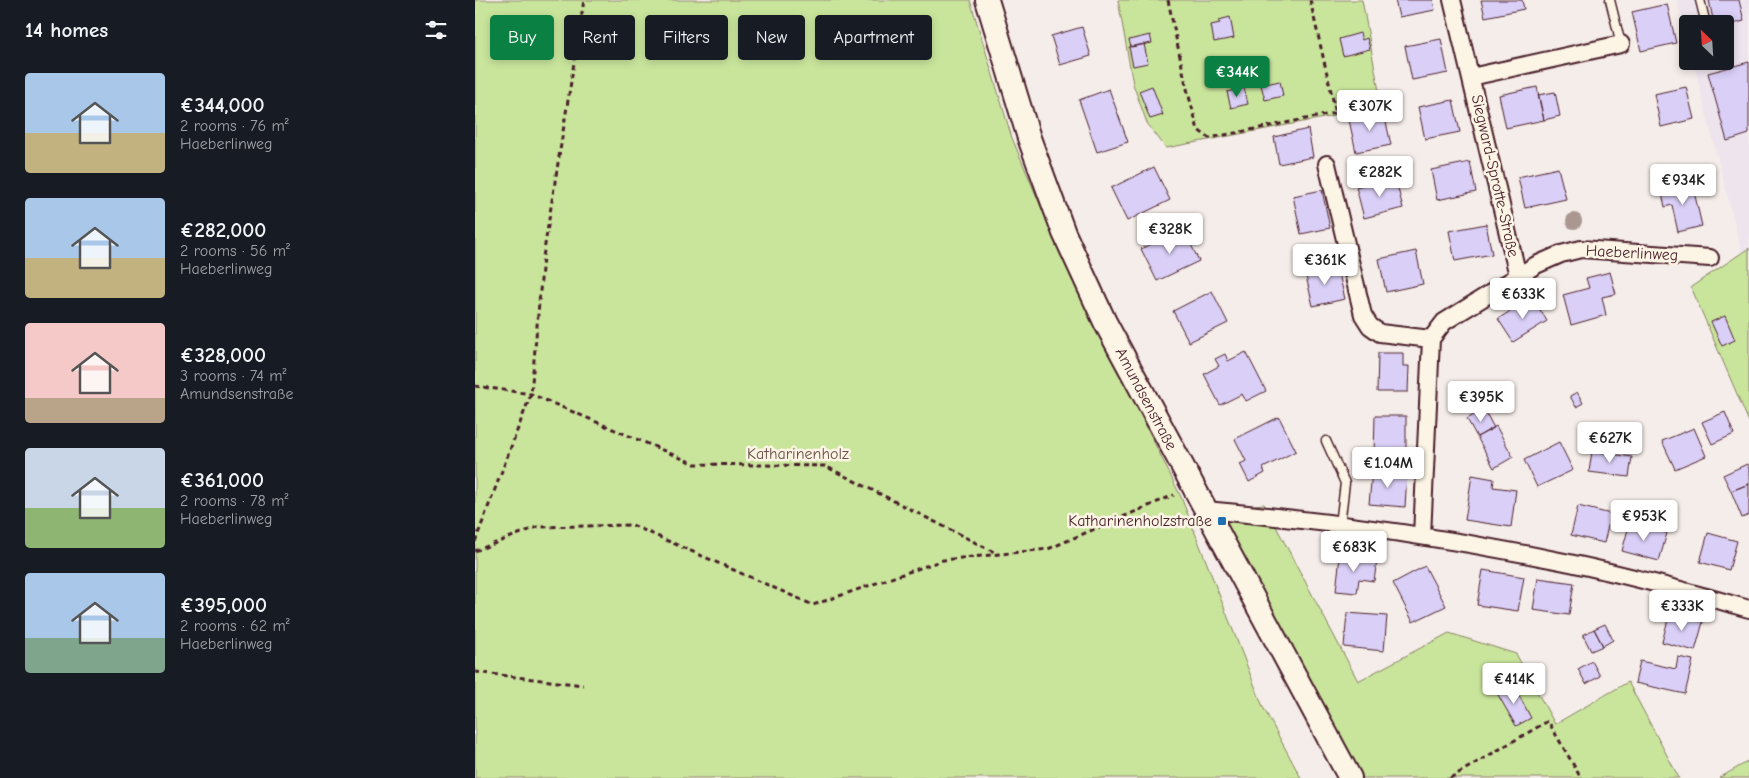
<!DOCTYPE html>
<html lang="en">
<head>
<meta charset="utf-8">
<style>
	:root { --surface:#171b24; --page:#242831; --text:#f1f3f6; --muted:#9ea1a6; --accent:#0b8043 }
	body { margin:0; font-family:"Comic Neue",sans-serif; background:var(--page); color:var(--text); height:100vh; display:flex; flex-direction:column; font-size:19px; white-space:nowrap }
	* { box-sizing:border-box; margin:0 }
	p { font-size:16px; color:var(--muted) }
	.icon { flex:none; width:28px; height:28px; fill:none; stroke:currentColor; stroke-width:2; stroke-linecap:round; stroke-linejoin:round }
	.map { position:relative; flex:1; overflow:hidden }
	.sheet { display:flex; flex-direction:column; background:var(--surface); width:475px }
	.sheet>* { flex:none }
	.top-card { position:absolute; left:15px; top:15px; width:475px; height:45px; display:flex; gap:10px }
	.needle { width:32px; rotate:335deg }
	.controls { position:absolute; left:1204px; top:15px; display:grid; gap:10px }
	.controls a { display:grid; place-items:center; width:55px; height:55px; border-radius:5px; background:var(--surface); box-shadow:0 2px 8px #0003; font-size:25px }
	.price { position:absolute; translate:-50% -42px; padding:0 11px; border-radius:5px; background:#fff; color:#222; font-size:16px; line-height:32px; filter:drop-shadow(0 1px 2px #0008) }
	.price::after { content:''; position:absolute; left:50%; top:30px; width:15px; height:11px; margin-left:-8px; background:inherit; clip-path:polygon(0 0,100% 0,50% 100%) }
	.price.current { background:var(--accent); color:#fff }
	ul { padding:0; list-style:none }
	li { display:flex; align-items:center; gap:15px; height:125px; padding:0 25px }
	li span { display:grid; place-items:center; flex:none; width:140px; height:100px; border-radius:5px; color:#555 }
	li>.icon { margin-inline-start:auto }
	span .icon { width:60px; height:60px; fill:#fffc; stroke-width:1 }
	li b { font-size:21px }
	h2 { display:flex; justify-content:space-between; align-items:center; height:60px; padding:0 25px; font-size:21px }
	.chip { padding:0 18px; border-radius:5px; background:var(--surface); box-shadow:0 2px 8px #0003; font-size:18px; line-height:45px }
	.chip.current { background:var(--accent); color:#fff }
	main { display:flex; flex:1; min-height:0 }
	.map>svg:first-child { display:block }
	.built { fill:#ede4ed }
	.green { fill:#c9e59c; stroke:#8a8264 }
	.building { fill:#dacff7; stroke:#4a1f2b }
	.lines { fill:none; stroke-linecap:round; stroke-linejoin:round }
	.lane-casing { stroke:#4a1f2b; stroke-width:11 }
	.street-casing { stroke:#4a1f2b; stroke-width:20 }
	.secondary-casing { stroke:#4a1f2b; stroke-width:26 }
	.path { stroke:#4a1f2b; stroke-width:3; stroke-dasharray:5 4; stroke-linecap:butt }
	.lane { stroke:#fcf5e5; stroke-width:8 }
	.street { stroke:#fcf5e5; stroke-width:16 }
	.secondary { stroke:#fcf5e5; stroke-width:22 }
	.tree { fill:#a99790 }
	.poi-dot { fill:#1f6fb2; stroke:#fcf5e5; stroke-width:2 }
	.labels { text-anchor:middle; dominant-baseline:central; stroke-width:5; stroke-linejoin:round; paint-order:stroke }
	.street-label { font-size:16px; fill:#4a1f2b; stroke:#fcf5e5 }
	.park-label { font-size:16px; fill:#6a5047; stroke:#fcf5e5 }
	.poi-label { font-size:16px; fill:#4a1f2b; stroke:#fcf5e5; text-anchor:end }
</style>
</head>
<body>
<main>
<section class="sheet">
<h2>14 homes<svg class="icon" aria-label="filters" viewBox="0 0 24 24"><path d="M4 7h16M4 17h16"/><circle cx="9" cy="7" r="2"/><circle cx="15" cy="17" r="2"/></svg></h2>
<ul>
<li><span style="background:linear-gradient(#a9c7e8 60%,#c2b280 0)"><svg class="icon" aria-label="home" viewBox="0 0 24 24"><path d="M3 11l9-7 9 7M6 9v11h12V9"/></svg></span><div><b>€344,000</b><p>2 rooms · 76 m²</p><p>Haeberlinweg</p></div></li>
<li><span style="background:linear-gradient(#a9c7e8 60%,#c2b280 0)"><svg class="icon" aria-label="home" viewBox="0 0 24 24"><path d="M3 11l9-7 9 7M6 9v11h12V9"/></svg></span><div><b>€282,000</b><p>2 rooms · 56 m²</p><p>Haeberlinweg</p></div></li>
<li><span style="background:linear-gradient(#f6c9c9 75%,#b9a48a 0)"><svg class="icon" aria-label="home" viewBox="0 0 24 24"><path d="M3 11l9-7 9 7M6 9v11h12V9"/></svg></span><div><b>€328,000</b><p>3 rooms · 74 m²</p><p>Amundsenstraße</p></div></li>
<li><span style="background:linear-gradient(#c9d6e8 60%,#8fb573 0)"><svg class="icon" aria-label="home" viewBox="0 0 24 24"><path d="M3 11l9-7 9 7M6 9v11h12V9"/></svg></span><div><b>€361,000</b><p>2 rooms · 78 m²</p><p>Haeberlinweg</p></div></li>
<li><span style="background:linear-gradient(#a9c7e8 65%,#7fa58c 0)"><svg class="icon" aria-label="home" viewBox="0 0 24 24"><path d="M3 11l9-7 9 7M6 9v11h12V9"/></svg></span><div><b>€395,000</b><p>2 rooms · 62 m²</p><p>Haeberlinweg</p></div></li>
</ul>
</section>
<div class="map">
<svg width="1274" height="778" viewBox="0 0 1274 778">
	<rect width="100%" height="100%" fill="#f5ede9"/>
	<filter id="ink" filterUnits="userSpaceOnUse"><feTurbulence type="fractalNoise" baseFrequency=".02" numOctaves="2"/><feDisplacementMap in="SourceGraphic" scale="10" xChannelSelector="R" yChannelSelector="G"/><feConvolveMatrix kernelMatrix="1 2 1 2 8 2 1 2 1" color-interpolation-filters="sRGB"/></filter>
	<g filter="url(#ink)">
		<path class="built" d="M1202 0H1274V248L1267 253 1218 61H1250V24H1212V41Z"/>
		<path class="green" d="M0 0H495L537 138 582 245 706 497 788 707 826 778H0Z
			M643 0H887L907 107 691 148 672 123 658 84Z
			M1274 248V422L1216 287Z
			M789 504 883 681 974 633 1041 654 1080 724 1153 682 1204 778H875L730 510Z
			M1274 761V778H1244Z"/>
		<path class="building" d="M920 0H958L960 10 924 17Z
			M1006 0H1047L1049 9 1010 17Z
			M1234 0H1264L1269 21 1250 26V24H1239Z
			M1192 4 1201 43 1166 51 1157 12Z
			M755 17 759 38 739 42 736 25 745 23 744 20Z
			M607 27 616 56 585 65 576 36Z
			M885 33 887 40 892 38 895 49 868 56 864 39Z
			M675 35 677 43 656 47 654 40Z
			M966 39 973 73 937 80 930 46Z
			M669 44 673 63 658 66 654 47Z
			M1274 62V134L1252 141 1233 73Z
			M805 81 808 96 790 100 786 85Z
			M677 86 688 115 675 119 664 91Z
			M1062 87 1069 120 1031 128 1024 95Z
			M1211 87 1219 119 1186 127 1179 94Z
			M769 88 773 104 756 108 752 92Z
			M634 89 653 142 622 152 604 100Z
			M1080 92 1085 116 1069 120 1063 95Z
			M978 100 985 132 950 139 943 107Z
			M909 113 916 145 881 152 874 120Z
			M833 129 838 157 804 164 799 137Z
			M995 162 1001 192 962 200 956 170Z
			M679 167 695 200 652 221 636 188Z
			M1083 168 1091 199 1050 208 1043 177Z
			M920 177 928 208 889 218 881 187Z
			M1217 183 1227 226 1203 232 1197 205 1190 207 1186 189Z
			M847 190 855 228 826 234 818 196Z
			M1011 224 1017 254 980 261 974 231Z
			M708 228 724 261 682 281 666 249Z
			M941 251 948 284 911 292 904 259Z
			M862 265 870 299 838 306 830 272Z
			M1135 272 1141 294 1127 297 1131 315 1096 325 1088 295 1114 288 1111 278Z
			M737 291 753 323 714 342 698 311Z
			M1057 297 1072 321 1038 342 1023 319Z
			M1250 316 1260 340 1247 346 1236 322Z
			M771 352 791 391 771 401 767 394 745 405 729 374 744 366 740 359 750 354 753 361Z
			M903 353H928V366H934L933 392H902Z
			M1102 392 1108 403 1101 407 1095 396Z
			M1009 409 1019 428 1002 437 992 419Z
			M1250 412 1259 434 1237 444 1227 422Z
			M900 416H931V453L899 452Z
			M804 417 821 451 788 468 790 473 774 482 765 464 771 461 760 439Z
			M1021 426 1038 457 1019 468 1002 437Z
			M1219 428 1231 456 1200 469 1187 441Z
			M1084 442 1098 470 1062 487 1049 460Z
			M1117 451 1157 457 1154 477 1114 472Z
			M1272 464 1274 469V484L1256 491 1248 475Z
			M897 471 932 474 930 507 894 504Z
			M997 475 1019 479 1018 487 1041 490 1036 527 990 520Z
			M1274 484V515L1267 518 1256 491Z
			M1103 506 1136 514 1129 543 1096 535Z
			M1155 522 1192 533 1184 561 1147 551Z
			M1233 533 1262 541 1254 570 1225 562Z
			M865 556 902 560 899 581 884 579 882 593 861 591Z
			M950 566 971 606 938 622 918 583Z
			M1008 570 1049 577 1043 611 1002 605Z
			M1063 578 1099 583 1094 615 1058 610Z
			M1195 612 1228 622 1220 651 1187 642Z
			M872 613 912 616 909 651 869 647Z
			M1130 624 1138 640 1128 646 1119 629Z
			M1119 629 1128 646 1116 651 1108 635Z
			M1203 657 1218 660 1210 694 1160 683 1165 661 1201 669Z
			M1117 661 1125 676 1111 684 1103 669Z
			M1038 684 1056 718 1041 726 1022 693Z"/>
		<g class="lines">
			<defs>
				<path id="lane" d="M1135 0 1146 44
					M1225 0 1231 24
					M851 441 870 483 865 525"/>
				<path id="street" d="M977 0 1043 276
					M996 77 1146 44
					M852 164 888 315 895 326 905 333 956 339
					M730 510C845 520 961 536 1075 559 1142 572 1208 590 1274 609
					M947 536 956 339 969 322 1061 265 1086 254 1106 249 1235 258"/>
				<path id="secondary" d="M512 0 554 138 589 233 630 322 875 778"/>
			</defs>
			<use href="#lane" class="lane-casing"/>
			<use href="#street" class="street-casing"/>
			<use href="#secondary" class="secondary-casing"/>
			<path class="path" d="M693 0 711 85 723 130 734 138 861 113 835 0
				M0 386 56 394 220 464 350 466 523 554
				M0 542 56 394 68 257 109 0
				M0 551 62 527 157 525 338 605 468 560 573 549 699 495
				M0 672 108 685
				M975 778 1073 721 1106 778"/>
			<use href="#lane" class="lane"/>
			<use href="#street" class="street"/>
			<use href="#secondary" class="secondary"/>
		</g>
		<circle class="tree" cx="1099" cy="221" r="8"/>
	</g>
	<rect class="poi-dot" x="742" y="516" width="10" height="10" rx="2.5"/>
	<g class="labels">
		<g class="street-label">
			<text transform="translate(1020 176) rotate(77)">Siegward-Sprotte-Straße</text>
			<text transform="translate(1157 253) rotate(3)">Haeberlinweg</text>
			<text transform="translate(671 399) rotate(62)">Amundsenstraße</text>
		</g>
		<g class="park-label">
			<text x="323" y="454">Katharinenholz</text>
		</g>
		<g class="poi-label">
			<text x="737" y="521">Katharinenholzstraße</text>
		</g>
	</g>
</svg>
<div class="controls">
<a><svg class="needle" viewBox="-14 -14 28 28"><path d="M0-13l5 13h-10z" fill="#e53935"/><path d="M0 13l5-13h-10z" fill="#9ea1a6"/></svg></a>
</div>
<b class="price current" style="left:762px;top:98px">€344K</b>
<b class="price" style="left:895px;top:132px">€307K</b>
<b class="price" style="left:905px;top:198px">€282K</b>
<b class="price" style="left:1208px;top:206px">€934K</b>
<b class="price" style="left:695px;top:255px">€328K</b>
<b class="price" style="left:850px;top:286px">€361K</b>
<b class="price" style="left:1048px;top:320px">€633K</b>
<b class="price" style="left:1006px;top:423px">€395K</b>
<b class="price" style="left:1135px;top:464px">€627K</b>
<b class="price" style="left:913px;top:489px">€1.04M</b>
<b class="price" style="left:1169px;top:542px">€953K</b>
<b class="price" style="left:879px;top:573px">€683K</b>
<b class="price" style="left:1207px;top:632px">€333K</b>
<b class="price" style="left:1039px;top:705px">€414K</b>
<div class="top-card">
<a class="chip current">Buy</a>
<a class="chip">Rent</a>
<a class="chip">Filters</a>
<a class="chip">New</a>
<a class="chip">Apartment</a>
</div>
</div>
</main>
</body>
</html>
